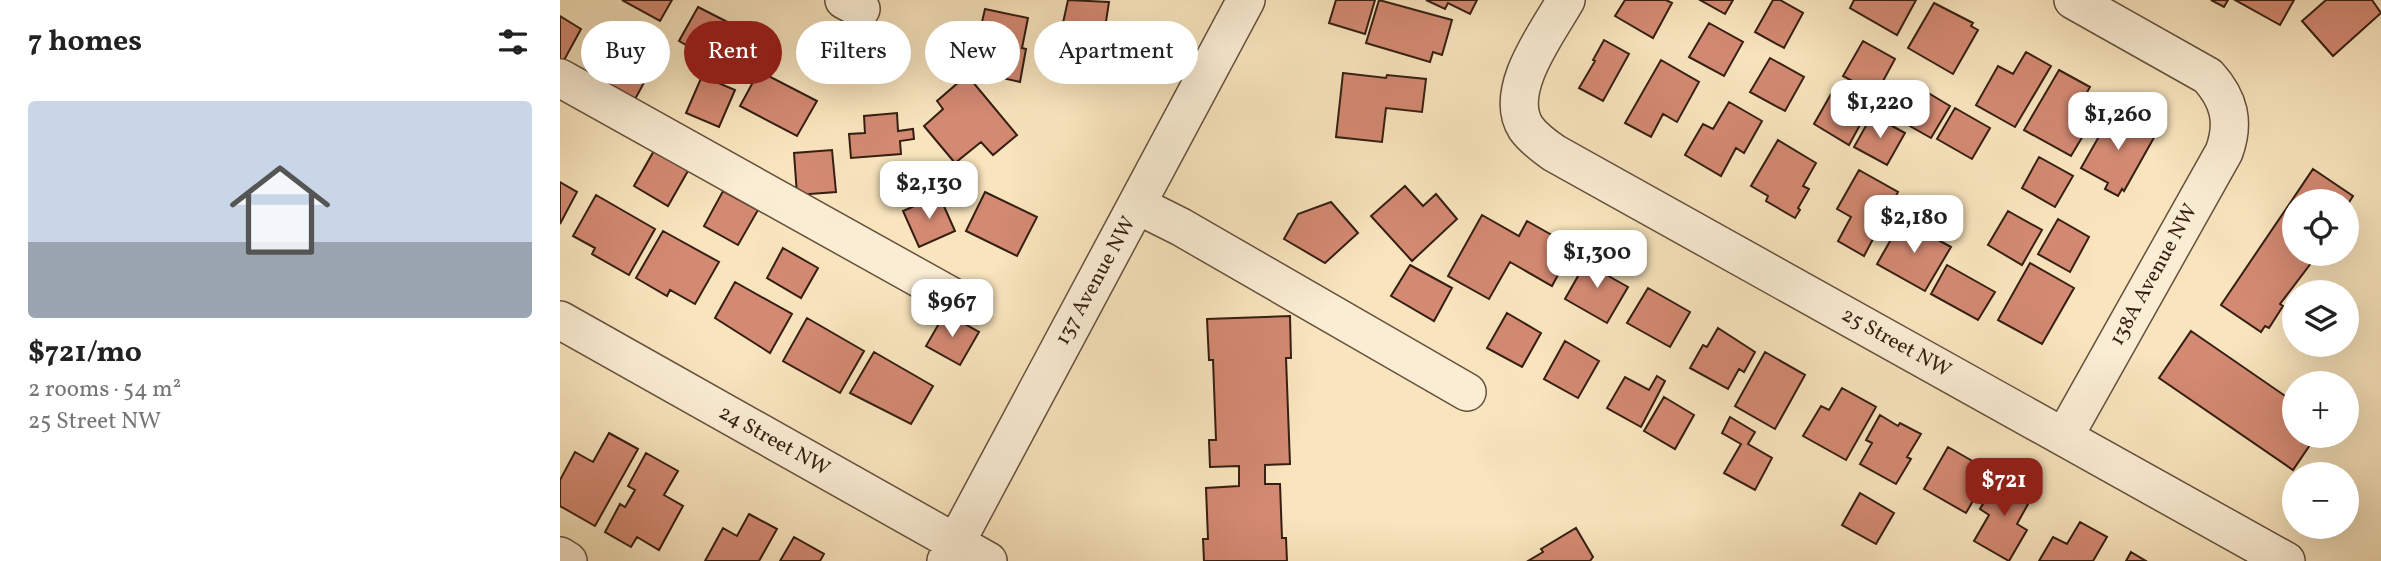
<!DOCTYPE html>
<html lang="en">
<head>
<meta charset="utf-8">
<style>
	:root { --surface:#fff; --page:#f2f2f2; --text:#222; --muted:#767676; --accent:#8f2418 }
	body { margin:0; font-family:Vollkorn,serif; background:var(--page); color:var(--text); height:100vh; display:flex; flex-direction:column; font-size:26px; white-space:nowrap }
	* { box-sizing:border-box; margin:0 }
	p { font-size:23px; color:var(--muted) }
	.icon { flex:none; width:38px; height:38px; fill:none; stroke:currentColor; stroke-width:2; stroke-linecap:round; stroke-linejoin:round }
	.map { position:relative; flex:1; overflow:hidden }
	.panel { display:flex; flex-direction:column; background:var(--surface); width:560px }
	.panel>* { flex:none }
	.hud { position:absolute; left:21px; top:21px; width:665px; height:63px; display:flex; gap:14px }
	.tools { position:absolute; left:1722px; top:189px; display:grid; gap:14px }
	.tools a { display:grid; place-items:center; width:77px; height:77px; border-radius:50%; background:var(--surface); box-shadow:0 7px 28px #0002; font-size:35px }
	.price { position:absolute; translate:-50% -60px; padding:0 16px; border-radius:14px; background:#fff; color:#222; font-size:23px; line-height:46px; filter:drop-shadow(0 2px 4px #0008) }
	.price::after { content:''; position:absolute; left:50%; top:42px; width:21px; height:16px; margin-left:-10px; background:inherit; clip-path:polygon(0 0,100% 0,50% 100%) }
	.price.on { background:var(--accent); color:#fff }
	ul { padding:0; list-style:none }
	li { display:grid; align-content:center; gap:14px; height:371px; padding:0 28px }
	li span { display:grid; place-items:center; height:217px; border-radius:7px; color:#555 }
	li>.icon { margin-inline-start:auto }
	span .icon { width:126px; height:126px; fill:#fffc; stroke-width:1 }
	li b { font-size:30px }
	h2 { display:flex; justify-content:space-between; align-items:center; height:84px; padding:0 28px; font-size:30px }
	.chip { padding:0 24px; border-radius:32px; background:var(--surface); box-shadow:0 7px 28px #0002; font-size:24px; line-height:63px }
	.chip.on { background:var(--accent); color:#fff }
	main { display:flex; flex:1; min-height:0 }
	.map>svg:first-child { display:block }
	.building { fill:#d38972; stroke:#351f12; stroke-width:2 }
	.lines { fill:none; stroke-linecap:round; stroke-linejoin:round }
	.minor-casing { stroke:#66503d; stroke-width:40 }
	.minor { stroke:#faedd4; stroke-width:37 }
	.labels { text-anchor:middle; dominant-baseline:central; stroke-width:5; stroke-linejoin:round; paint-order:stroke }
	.street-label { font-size:21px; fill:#351f12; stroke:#faedd4 }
</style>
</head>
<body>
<main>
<section class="panel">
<h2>7 homes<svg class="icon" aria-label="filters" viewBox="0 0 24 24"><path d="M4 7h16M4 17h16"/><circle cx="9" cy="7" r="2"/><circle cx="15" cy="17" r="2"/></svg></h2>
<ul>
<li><span style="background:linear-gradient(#c9d6e8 65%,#9aa5b1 0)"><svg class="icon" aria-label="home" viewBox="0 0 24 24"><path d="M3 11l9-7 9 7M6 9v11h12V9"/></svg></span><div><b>$721/mo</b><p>2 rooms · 54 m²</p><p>25 Street NW</p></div></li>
</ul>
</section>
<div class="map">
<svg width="1821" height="561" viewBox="0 0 1821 561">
	<rect width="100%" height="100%" fill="#f8e4bd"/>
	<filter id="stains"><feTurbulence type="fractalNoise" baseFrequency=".00286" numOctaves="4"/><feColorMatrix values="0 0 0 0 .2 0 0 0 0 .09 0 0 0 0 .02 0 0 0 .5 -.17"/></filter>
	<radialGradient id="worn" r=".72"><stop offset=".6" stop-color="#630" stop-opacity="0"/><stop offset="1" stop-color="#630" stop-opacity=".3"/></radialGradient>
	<path class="building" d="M62 0H112L100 21Z
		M508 0 549 2 543 41 501 32Z
		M776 0H815L805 34 769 23Z
		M819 0 892 20 882 55 873 52 870 62 806 43Z
		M866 0H917L910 14 888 3 885 9Z
		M1065 0H1106L1112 3 1093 38 1055 16Z
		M1140 0H1173L1165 14Z
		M1213 0H1220L1243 13 1224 48 1195 32Z
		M1294 0H1356L1337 35 1290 8Z
		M1651 0H1668L1664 7Z
		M1675 0H1734L1720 25Z
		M1766 0H1812L1821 13 1773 56 1742 21Z
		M1374 3 1413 23 1411 26 1418 30 1393 74 1348 48Z
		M138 7 193 35 172 72 119 41Z
		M425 9 468 18 462 48 466 49 460 82 407 70 413 38 418 39Z
		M0 16 21 29 3 62 0 61Z
		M1149 23 1183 42 1164 76 1129 57Z
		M1044 40 1069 54 1043 101 1019 88 1035 61 1033 60Z
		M1303 41 1335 59 1316 94 1283 76Z
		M59 49 92 68 73 103 39 84Z
		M1466 52 1491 66 1455 127 1416 105 1438 66 1453 74Z
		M1210 58 1244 77 1225 111 1190 92Z
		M1101 60 1139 82 1117 122 1103 114 1091 137 1065 123Z
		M1499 70 1530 87 1517 110 1533 119 1511 156 1464 130Z
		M199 71 257 101 237 136 180 106Z
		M783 73 826 78 827 75 866 79 862 112 826 108 822 142 776 137Z
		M407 75 457 135 433 155 421 142 395 163 364 126 383 109 377 101Z
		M142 76 175 90 159 127 126 113Z
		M1360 88 1390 106 1371 138 1341 121Z
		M1271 94 1306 114 1289 145 1254 124Z
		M1169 102 1202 121 1184 153 1176 148 1161 176 1125 155 1143 124 1153 129Z
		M1395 108 1430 128 1412 159 1377 139Z
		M1554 110 1596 134 1564 191 1562 189 1558 196 1545 189 1548 183 1521 168Z
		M337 113 338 131 353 129 354 139 340 141 341 154 291 158 289 134 305 133 304 116Z
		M1312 115 1345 133 1327 165 1294 147Z
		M1218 140 1256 163 1243 186 1249 189 1238 208 1240 210 1235 218 1206 201 1208 196 1191 186Z
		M95 149 129 169 108 206 74 186Z
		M272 150 276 192 237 195 234 153Z
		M1479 157 1513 176 1495 207 1462 188Z
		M1753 169 1793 196 1788 204 1790 206 1787 211V201H1734V254H1758L1720 304 1723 306 1709 328 1705 326 1701 332 1661 305Z
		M1299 170 1338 192 1304 256 1278 241 1291 217 1277 209Z
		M0 182 17 192 0 224Z
		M845 186 863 206 876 194 897 219 852 261 811 216Z
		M163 191 198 210 178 245 144 226Z
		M425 192 477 217 457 256 406 231Z
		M36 195 95 229 69 275 32 254 35 248 13 236Z
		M379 195 395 231 359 247 343 211Z
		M771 202 798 233 765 263 724 239 738 214Z
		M1448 211 1482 230 1462 265 1428 245Z
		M922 215 959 236 967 221 1013 247 992 286 950 262 929 299 888 276Z
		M1498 219 1529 237 1510 272 1478 254Z
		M1342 220 1391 247 1365 291 1317 264Z
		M103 231 159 262 135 304 110 290 107 296 76 278Z
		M223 248 258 268 241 298 207 278Z
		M1030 255 1050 266 1045 274 1068 287 1047 323 1005 299Z
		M1470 263 1514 288 1482 344 1438 320Z
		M850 265 892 288 874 321 831 296Z
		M1387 265 1435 292 1418 320 1371 294Z
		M175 282 232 314 210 353 155 318Z
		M1088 288 1130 312 1110 347 1067 323Z
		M385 313 419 332 400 365 366 346Z
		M947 313 981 333 962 367 927 348Z
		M730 316 731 358H726L730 464 705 465V484H720L722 538H726L727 561H644L643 539H648L646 488 679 486V466L650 467 649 440H656L653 360H649L647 319Z
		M247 318 304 351 280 393 223 361Z
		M1158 328 1195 352 1184 372 1179 369 1168 389 1130 368 1143 345 1147 347Z
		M1631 331 1734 402V436H1756L1733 470 1599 378Z
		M1005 341 1039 361 1018 398 984 379Z
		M314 352 373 386 351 424 290 393Z
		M1205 352 1245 375 1215 429 1175 406Z
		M1097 376 1105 381 1081 427 1047 408 1065 377 1089 390Z
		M1282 388 1316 407 1286 460 1243 436 1261 406 1269 410Z
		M1104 397 1134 415 1115 449 1084 431Z
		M1320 415 1338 426 1340 423 1361 434 1347 457 1351 459 1336 484 1300 464 1312 443 1306 440Z
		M1170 417 1195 432 1188 444 1212 458 1195 490 1164 473 1181 444 1162 433Z
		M49 433 78 449 35 526 0 506V480L15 452 33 462Z
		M1388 447 1430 471 1406 513 1364 489Z
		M86 453 118 471 104 495 123 506 99 550 77 537 71 547 45 532 60 504 65 507 75 490 68 486Z
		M1439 476 1473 495 1457 524 1467 530 1449 561 1414 541 1429 515 1420 509Z
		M1300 493 1334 513 1316 544 1282 525Z
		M189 514 217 529 199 561H145L163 528 177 536Z
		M1520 522 1547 537 1533 561H1479L1493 537 1507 544Z
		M1016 528 1033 557 1030 561H968L983 552 981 549Z
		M234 537 264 554 260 561H220Z
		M1571 552 1586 561H1566Z"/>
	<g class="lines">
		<defs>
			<path id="minor" d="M284 0 301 9
				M1006 0C988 32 942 91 966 128 973 138 984 146 994 153L1726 561
				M0 78 400 301
				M577 205 621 227 907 392
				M0 320 428 561
				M1504 437 1664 152C1675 122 1669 99 1648 76L1513 0
				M0 556 8 561
				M386 561 686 0"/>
		</defs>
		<use href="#minor" class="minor-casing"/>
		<use href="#minor" class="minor"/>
	</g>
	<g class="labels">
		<g class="street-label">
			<text transform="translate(1594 275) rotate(-61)">138A Avenue NW</text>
			<text transform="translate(536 281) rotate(-61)">137 Avenue NW</text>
			<text transform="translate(1336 343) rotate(29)">25 Street NW</text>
			<text transform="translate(214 441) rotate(29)">24 Street NW</text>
		</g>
	</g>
	<rect width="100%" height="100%" filter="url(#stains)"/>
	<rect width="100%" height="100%" fill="url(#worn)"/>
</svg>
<div class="tools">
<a><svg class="icon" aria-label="locate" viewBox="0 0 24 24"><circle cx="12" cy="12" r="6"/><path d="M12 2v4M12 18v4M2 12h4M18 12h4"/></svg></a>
<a><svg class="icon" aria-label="layers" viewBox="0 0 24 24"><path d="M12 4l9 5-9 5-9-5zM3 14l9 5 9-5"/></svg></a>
<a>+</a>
<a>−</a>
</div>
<b class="price" style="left:1320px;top:140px">$1,220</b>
<b class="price" style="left:1558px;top:152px">$1,260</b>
<b class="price" style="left:369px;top:221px">$2,130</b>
<b class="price" style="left:1354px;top:255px">$2,180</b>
<b class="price" style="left:1037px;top:290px">$1,300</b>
<b class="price" style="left:392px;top:339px">$967</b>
<b class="price on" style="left:1444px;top:518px">$721</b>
<div class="hud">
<a class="chip">Buy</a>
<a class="chip on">Rent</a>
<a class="chip">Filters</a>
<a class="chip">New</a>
<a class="chip">Apartment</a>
</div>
</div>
</main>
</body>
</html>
